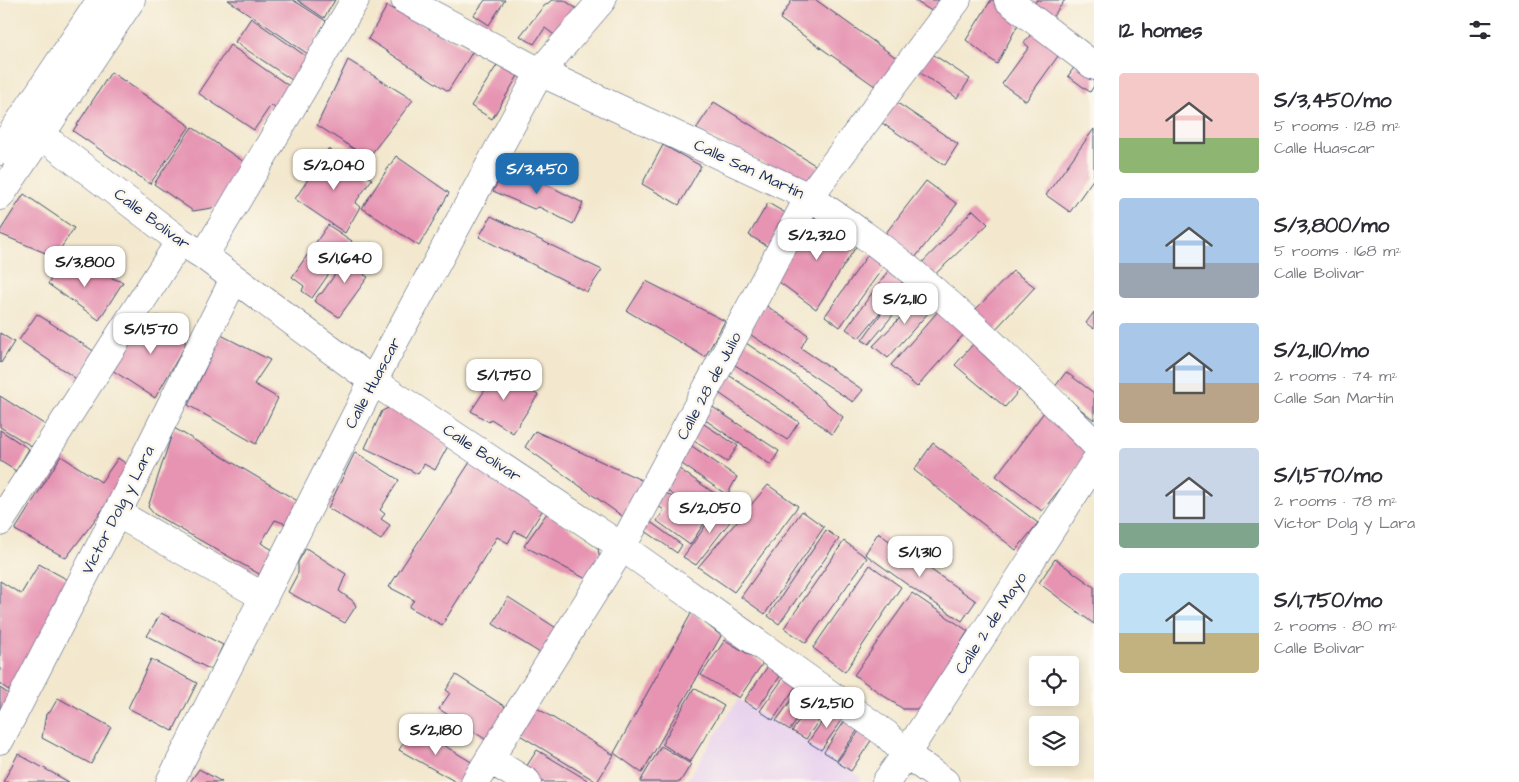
<!DOCTYPE html>
<html lang="en">
<head>
<meta charset="utf-8">
<style>
	:root { --surface:#fff; --page:#f7f7f7; --text:#2b2b33; --muted:#7c7c81; --accent:#1f6fb2 }
	body { margin:0; font-family:"Architects Daughter",sans-serif; background:var(--page); color:var(--text); height:100vh; display:flex; flex-direction:column; font-size:19px; white-space:nowrap }
	* { box-sizing:border-box; margin:0 }
	p { font-size:16px; color:var(--muted) }
	.icon { flex:none; width:28px; height:28px; fill:none; stroke:currentColor; stroke-width:2; stroke-linecap:round; stroke-linejoin:round }
	.map { position:relative; flex:1; overflow:hidden }
	.drawer { display:flex; flex-direction:column; background:var(--surface); width:425px }
	.drawer>* { flex:none }
	.buttons { position:absolute; left:1029px; top:656px; display:grid; gap:10px }
	.buttons a { display:grid; place-items:center; width:50px; height:50px; border-radius:5px; background:var(--surface); box-shadow:0 2px 12px #0003; font-size:25px }
	.price { position:absolute; translate:-50% -42px; padding:0 11px; border-radius:10px; background:#fff; color:#222; font-size:16px; line-height:32px; filter:drop-shadow(0 1px 2px #0008) }
	.price::after { content:''; position:absolute; left:50%; top:30px; width:15px; height:11px; margin-left:-8px; background:inherit; clip-path:polygon(0 0,100% 0,50% 100%) }
	.price.selected { background:var(--accent); color:#fff }
	ul { padding:0; list-style:none }
	li { display:flex; align-items:center; gap:15px; height:125px; padding:0 25px }
	li span { display:grid; place-items:center; flex:none; width:140px; height:100px; border-radius:5px; color:#555 }
	li>.icon { margin-inline-start:auto }
	span .icon { width:60px; height:60px; fill:#fffc; stroke-width:1 }
	li b { font-size:21px }
	h2 { display:flex; justify-content:space-between; align-items:center; height:60px; padding:0 25px; font-size:21px }
	main { display:flex; flex:1; min-height:0 }
	.map>svg:first-child { display:block }
	.built { fill:#e8d2ee }
	.building { fill:#e694b2 }
	.lines { fill:none; stroke-linecap:round; stroke-linejoin:round }
	.minor-casing { stroke:#3b4b6f; stroke-width:29 }
	.minor { stroke:#fff; stroke-width:28 }
	.labels { text-anchor:middle; dominant-baseline:central; stroke-width:5; stroke-linejoin:round; paint-order:stroke }
	.street-label { font-size:16px; fill:#1b2f5e; stroke:#fbf7ec }
</style>
</head>
<body>
<main>
<div class="map">
<svg width="1094" height="782" viewBox="0 0 1094 782">
	<rect width="100%" height="100%" fill="#fbf7ec"/>
	<filter id="ink" filterUnits="userSpaceOnUse"><feTurbulence type="fractalNoise" baseFrequency=".02" numOctaves="2"/><feDisplacementMap in="SourceGraphic" scale="10" xChannelSelector="R" yChannelSelector="G"/><feConvolveMatrix kernelMatrix="1 2 1 2 8 2 1 2 1" color-interpolation-filters="sRGB"/></filter>
	<filter id="wash" filterUnits="userSpaceOnUse"><feTurbulence type="fractalNoise" baseFrequency=".0096" numOctaves="4" result="noise"/><feDisplacementMap in="SourceGraphic" scale="20" xChannelSelector="R" yChannelSelector="G"/><feGaussianBlur stdDeviation="1.12" result="paint"/><feColorMatrix in="noise" values="0 0 0 0 0 0 0 0 0 0 0 0 0 0 0 0 0 1.4 0 .05"/><feComposite in="paint" operator="in"/></filter>
	<g filter="url(#wash)">
		<rect width="100%" height="100%" fill="#f3e8ce"/>
		<path class="built" d="M738 699 862 777 859 782H686Z"/>
		<g id="blocks">
			<path class="building" d="M228 0H293L326 21 308 54Z
				M297 0H335L324 18Z
				M485 0H505L489 25 474 15Z
				M552 0H564L583 13 561 40 545 28 534 44 520 36 543 7Z
				M792 0H816L898 59 879 89 780 19Z
				M914 0H952L941 17Z
				M991 0H1000L1022 17 997 64 966 40Z
				M1037 0H1065L1051 19 1033 5Z
				M387 6 473 51 448 91 368 39Z
				M251 18 313 61 298 84 235 42Z
				M1035 29 1063 49 1026 101 1002 84 1029 47 1024 43Z
				M230 45 292 88 278 110 271 105 254 130 198 93Z
				M931 53 970 79 957 98 919 72Z
				M348 60 413 100 368 158 317 125Z
				M499 62 519 74 492 119 471 106Z
				M1078 62 1094 74V86L1090 92 1068 76Z
				M111 72 190 126 150 184 73 131Z
				M714 102 826 172 803 183 696 129Z
				M896 102 958 144 945 165 882 123Z
				M192 127 250 166 224 206 193 211 154 184Z
				M1094 129V178L1070 212 1046 195Z
				M663 145 701 166 679 205 642 184Z
				M328 149 372 179 355 203 360 207 345 233 295 199Z
				M396 156 449 193 419 246 362 208Z
				M508 165 583 203 573 224 539 207 534 209 493 191Z
				M926 181 957 204 911 263 882 238Z
				M24 194 74 228 55 257 0 234V231Z
				M768 203 789 215 770 248 749 235Z
				M973 210 988 224 929 280 916 269Z
				M491 216 602 270 587 292 479 237Z
				M811 219 827 220 859 242 816 309 775 279Z
				M328 225 352 241 312 298 302 291 304 286 292 277Z
				M353 249 373 263 364 275 368 277 339 317 314 301 319 294 322 293Z
				M869 253 885 265 840 327 825 316Z
				M62 260 123 282 99 320 48 284Z
				M891 267 906 277 883 309 859 338 846 329Z
				M1013 271 1035 287 993 332 971 314Z
				M907 278 917 286 869 344 862 340Z
				M646 281 725 321 705 357 627 311Z
				M925 292 937 303 888 358 873 346Z
				M764 304 808 335 801 348 863 390 853 402 748 333Z
				M940 309 966 332 917 387 891 365Z
				M1094 312V329L1086 323Z
				M37 314 95 352 78 380 19 340Z
				M159 316 185 336V346L155 398 112 370 144 317Z
				M0 333 14 342 1 363 0 362Z
				M221 335 270 360 254 384 278 398 256 444 188 405Z
				M743 341 795 376 843 417 832 434 783 396 732 363Z
				M975 342 1023 386 1005 407 955 365Z
				M488 366 538 395 513 433 491 419 489 422 471 411 493 378 485 373Z
				M724 372 799 422 787 440 713 389Z
				M1066 372 1094 393V420L1054 388Z
				M0 396 47 426 33 447 0 427Z
				M705 402 779 451 771 465 698 415Z
				M392 406 449 444 435 470 424 464 418 474 365 448 382 411Z
				M1048 407 1079 432 1087 456 1042 511 996 476Z
				M696 419 738 446 727 462 686 436Z
				M174 428 301 503 286 524 275 520 261 543 273 550 261 575 154 514 148 507Z
				M0 430 29 449 16 471 0 461Z
				M535 431 652 485 629 521 525 447Z
				M686 442 737 477 727 495 676 460Z
				M933 443 1038 523 1016 550 914 470Z
				M355 452 399 480 380 510 385 514 381 519 390 525 381 540 328 508Z
				M61 456 101 482 118 458 128 465 116 492 66 558 15 530Z
				M472 459 544 508 526 537 515 531 508 543 497 537 442 625 409 607 414 600 389 587Z
				M675 466 717 495 703 515 663 488Z
				M768 485 798 506 734 592 698 567Z
				M663 491 707 519 690 545 657 521 664 510 655 504Z
				M719 503 736 514 696 565 683 557 702 531Z
				M802 511 824 527 765 614 741 597Z
				M547 513 598 548 600 561 588 580 524 546Z
				M645 518 682 545 677 553 638 526Z
				M826 530 839 539 779 624 768 616Z
				M878 533 976 601 962 621 916 591 865 554Z
				M844 541 867 558 806 643 784 628Z
				M306 548 346 574 339 591 353 601 356 606 345 623 288 592 298 573V562Z
				M1055 559 1094 587V624L1039 583Z
				M39 564 70 581 10 691 0 684V581L21 594Z
				M870 565 901 587 845 672 813 648Z
				M912 593 968 631 920 709H903L854 675Z
				M508 597 561 631 545 656 493 624Z
				M692 612 721 636 642 773 614 753Z
				M161 613 223 645 211 670 147 636Z
				M725 640 763 663 739 698 701 675Z
				M151 659 197 683 173 731 128 708Z
				M768 666 781 675 757 709 744 701Z
				M456 675 507 708 491 743 439 709 450 693 446 690Z
				M784 677 796 686 773 720 760 711Z
				M801 687 813 696 790 730 776 721Z
				M0 688 13 697 0 716Z
				M694 688 724 706 690 762 662 744Z
				M817 696 829 705 806 739 792 731Z
				M58 698 111 727 91 764 42 738 46 714 50 712Z
				M527 702 614 755 597 782 510 729Z
				M832 707 845 716 821 750 808 742Z
				M848 716 861 725 837 760 824 752Z
				M407 723 473 763 474 782H456L399 750 406 739 399 735Z
				M862 727 874 736 851 771 837 762Z
				M661 746 691 764 680 782H640Z
				M537 750 587 780 586 782H532L521 775Z
				M18 754 69 782H3Z
				M199 769 222 782H190Z"/>
		</g>
	</g>
	<g filter="url(#ink)">
		<use href="#blocks" fill-opacity="0" stroke="#3b4b6f" stroke-width="1"/>
		<g class="lines">
			<defs>
				<path id="minor" d="M405 0 540 72 809 197C846 222 883 247 917 276 979 328 1036 386 1094 443
					M1008 0 1094 66
					M20 121 41 135 180 241 204 256 373 381 622 547 886 734 906 754 945 782
					M0 151 101 0
					M0 196 131 0
					M204 256 355 0
					M117 513 264 597
					M0 522 180 241
					M0 740 117 513 234 279
					M489 759 527 782
					M170 782 373 381 540 72 602 0
					M475 782 622 547 809 197 957 0
					M886 782 906 754 1094 463"/>
			</defs>
			<use href="#minor" class="minor-casing"/>
			<use href="#minor" class="minor"/>
		</g>
	</g>
	<g class="labels">
		<g class="street-label">
			<text transform="translate(749 169) rotate(25)">Calle San Martín</text>
			<text transform="translate(152 219) rotate(37)">Calle Bolivar</text>
			<text transform="translate(373 383) rotate(-62)">Calle Huascar</text>
			<text transform="translate(709 386) rotate(-62)">Calle 28 de Julio</text>
			<text transform="translate(482 453) rotate(34)">Calle Bolivar</text>
			<text transform="translate(118 510) rotate(-63)">Víctor Dolg y Lara</text>
			<text transform="translate(991 623) rotate(-57)">Calle 2 de Mayo</text>
		</g>
	</g>
</svg>
<div class="buttons">
<a><svg class="icon" aria-label="locate" viewBox="0 0 24 24"><circle cx="12" cy="12" r="6"/><path d="M12 2v4M12 18v4M2 12h4M18 12h4"/></svg></a>
<a><svg class="icon" aria-label="layers" viewBox="0 0 24 24"><path d="M12 4l9 5-9 5-9-5zM3 14l9 5 9-5"/></svg></a>
</div>
<b class="price" style="left:334px;top:191px">S/2,040</b>
<b class="price selected" style="left:537px;top:195px">S/3,450</b>
<b class="price" style="left:817px;top:261px">S/2,320</b>
<b class="price" style="left:345px;top:284px">S/1,640</b>
<b class="price" style="left:85px;top:288px">S/3,800</b>
<b class="price" style="left:905px;top:325px">S/2,110</b>
<b class="price" style="left:151px;top:355px">S/1,570</b>
<b class="price" style="left:504px;top:401px">S/1,750</b>
<b class="price" style="left:710px;top:534px">S/2,050</b>
<b class="price" style="left:920px;top:578px">S/1,310</b>
<b class="price" style="left:827px;top:729px">S/2,510</b>
<b class="price" style="left:436px;top:756px">S/2,180</b>
</div>
<section class="drawer">
<h2>12 homes<svg class="icon" aria-label="filters" viewBox="0 0 24 24"><path d="M4 7h16M4 17h16"/><circle cx="9" cy="7" r="2"/><circle cx="15" cy="17" r="2"/></svg></h2>
<ul>
<li><span style="background:linear-gradient(#f6c9c9 65%,#8fb573 0)"><svg class="icon" aria-label="home" viewBox="0 0 24 24"><path d="M3 11l9-7 9 7M6 9v11h12V9"/></svg></span><div><b>S/3,450/mo</b><p>5 rooms · 128 m²</p><p>Calle Huascar</p></div></li>
<li><span style="background:linear-gradient(#a9c7e8 65%,#9aa5b1 0)"><svg class="icon" aria-label="home" viewBox="0 0 24 24"><path d="M3 11l9-7 9 7M6 9v11h12V9"/></svg></span><div><b>S/3,800/mo</b><p>5 rooms · 168 m²</p><p>Calle Bolivar</p></div></li>
<li><span style="background:linear-gradient(#a9c7e8 60%,#b9a48a 0)"><svg class="icon" aria-label="home" viewBox="0 0 24 24"><path d="M3 11l9-7 9 7M6 9v11h12V9"/></svg></span><div><b>S/2,110/mo</b><p>2 rooms · 74 m²</p><p>Calle San Martín</p></div></li>
<li><span style="background:linear-gradient(#c9d6e8 75%,#7fa58c 0)"><svg class="icon" aria-label="home" viewBox="0 0 24 24"><path d="M3 11l9-7 9 7M6 9v11h12V9"/></svg></span><div><b>S/1,570/mo</b><p>2 rooms · 78 m²</p><p>Víctor Dolg y Lara</p></div></li>
<li><span style="background:linear-gradient(#bfe0f5 60%,#c2b280 0)"><svg class="icon" aria-label="home" viewBox="0 0 24 24"><path d="M3 11l9-7 9 7M6 9v11h12V9"/></svg></span><div><b>S/1,750/mo</b><p>2 rooms · 80 m²</p><p>Calle Bolivar</p></div></li>
</ul>
</section>
</main>
</body>
</html>
